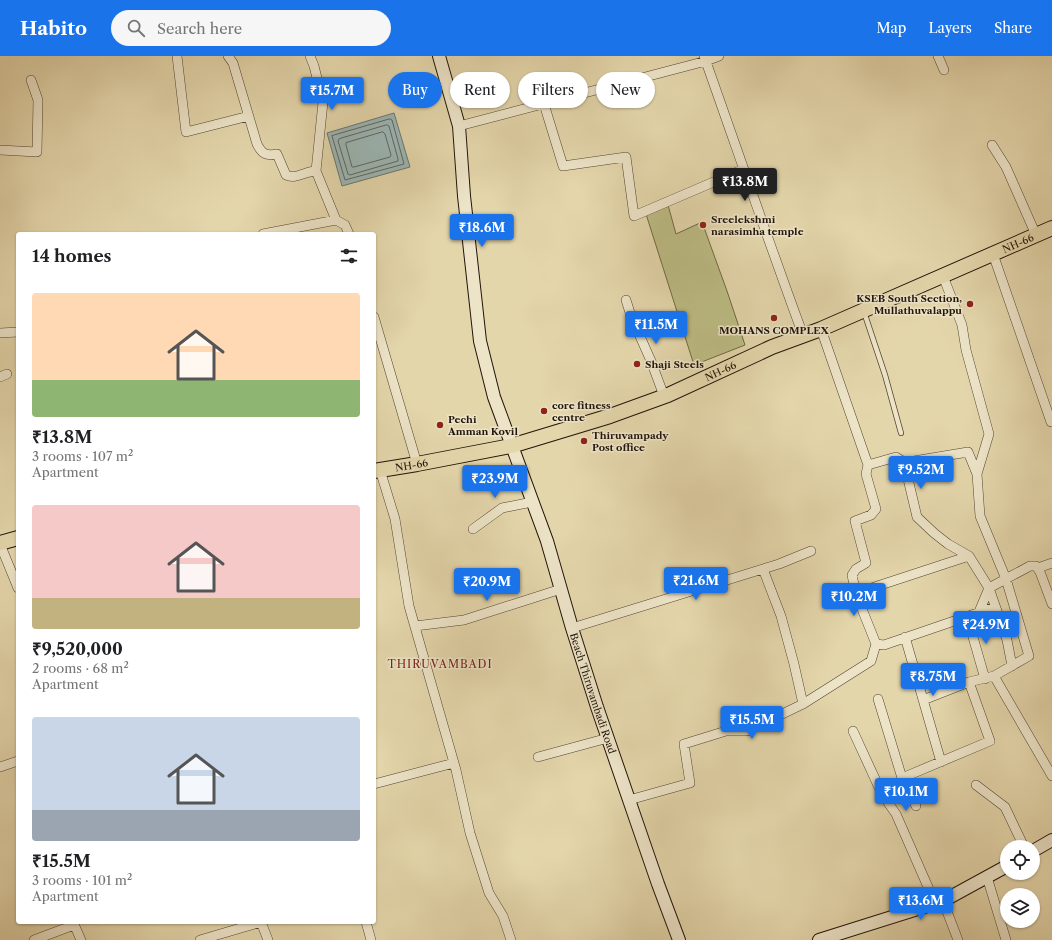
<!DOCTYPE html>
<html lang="en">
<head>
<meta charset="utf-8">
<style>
	:root { --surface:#fff; --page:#f6f6f6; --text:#202124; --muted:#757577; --accent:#1a73e8 }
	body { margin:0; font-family:"Libre Caslon Text",serif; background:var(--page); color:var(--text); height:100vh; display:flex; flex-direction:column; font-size:15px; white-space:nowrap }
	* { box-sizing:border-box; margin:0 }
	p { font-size:13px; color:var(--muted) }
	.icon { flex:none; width:22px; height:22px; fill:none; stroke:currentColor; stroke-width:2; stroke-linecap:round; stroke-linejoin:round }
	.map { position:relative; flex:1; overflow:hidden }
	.sheet { position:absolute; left:16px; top:176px; width:360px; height:692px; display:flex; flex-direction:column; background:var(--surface); border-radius:4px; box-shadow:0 1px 3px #0004 }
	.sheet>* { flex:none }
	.guide { position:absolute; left:388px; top:16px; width:380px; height:36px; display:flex; gap:8px }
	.fabs { position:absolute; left:1000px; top:784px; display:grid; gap:8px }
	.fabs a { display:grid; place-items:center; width:40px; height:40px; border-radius:50%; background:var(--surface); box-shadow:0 1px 3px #0004; font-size:20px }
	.price { position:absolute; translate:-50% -34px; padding:0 9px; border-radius:4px; background:var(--accent); color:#fff; font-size:13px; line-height:26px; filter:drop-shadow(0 1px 2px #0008) }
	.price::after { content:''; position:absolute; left:50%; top:24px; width:12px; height:9px; margin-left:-6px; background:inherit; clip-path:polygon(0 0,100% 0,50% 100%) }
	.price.active { background:#222; color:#fff }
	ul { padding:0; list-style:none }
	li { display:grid; align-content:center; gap:8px; height:212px; padding:0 16px }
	li span { display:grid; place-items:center; height:124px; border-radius:4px; color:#555 }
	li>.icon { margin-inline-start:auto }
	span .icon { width:72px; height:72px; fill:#fffc; stroke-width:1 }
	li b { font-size:17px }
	h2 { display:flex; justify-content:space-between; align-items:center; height:48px; padding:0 16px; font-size:17px }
	.chip { padding:0 14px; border-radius:18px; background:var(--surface); box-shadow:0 1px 3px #0004; font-size:14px; line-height:36px }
	.chip.active { background:var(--accent); color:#fff }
	header { display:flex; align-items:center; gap:24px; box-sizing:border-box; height:56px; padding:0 20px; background:var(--accent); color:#fff }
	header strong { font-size:19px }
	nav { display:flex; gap:22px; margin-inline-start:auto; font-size:14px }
	.search { width:280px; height:36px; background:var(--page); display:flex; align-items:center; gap:10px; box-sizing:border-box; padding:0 14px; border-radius:22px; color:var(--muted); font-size:15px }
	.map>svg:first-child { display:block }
	.green { fill:#bcbb83; stroke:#6e6846 }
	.water { fill:#9bb6b5; stroke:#6a7570 }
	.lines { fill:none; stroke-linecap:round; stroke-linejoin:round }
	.shore { stroke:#5e655f; stroke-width:1 }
	.lane-casing { stroke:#514432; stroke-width:6 }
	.street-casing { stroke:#514432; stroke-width:10 }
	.secondary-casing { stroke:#201409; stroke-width:14 }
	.primary-casing { stroke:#201409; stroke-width:16 }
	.lane { stroke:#ede4c8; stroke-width:4.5 }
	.street { stroke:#ede4c8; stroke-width:9 }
	.secondary { stroke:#ede4c8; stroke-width:12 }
	.primary { stroke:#e4d6ab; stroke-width:14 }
	.poi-dot { fill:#8f2418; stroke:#ede4c8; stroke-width:1.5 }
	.labels { text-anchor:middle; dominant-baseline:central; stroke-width:3; stroke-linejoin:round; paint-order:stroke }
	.poi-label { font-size:10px; font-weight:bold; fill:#201409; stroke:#ede4c8; text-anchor:start }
	.street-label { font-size:10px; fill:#201409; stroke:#ede4c8 }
	.neighbourhood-label { font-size:11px; letter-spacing:1px; fill:#7a1f14; stroke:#ede4c8 }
</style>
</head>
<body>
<header>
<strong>Habito</strong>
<div class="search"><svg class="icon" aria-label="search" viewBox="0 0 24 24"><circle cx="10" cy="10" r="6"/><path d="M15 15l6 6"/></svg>Search here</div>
<nav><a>Map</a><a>Layers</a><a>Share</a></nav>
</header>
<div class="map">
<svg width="1052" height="884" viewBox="0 0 1052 884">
	<rect width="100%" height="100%" fill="#e4d6ab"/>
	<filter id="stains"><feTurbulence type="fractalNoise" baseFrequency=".005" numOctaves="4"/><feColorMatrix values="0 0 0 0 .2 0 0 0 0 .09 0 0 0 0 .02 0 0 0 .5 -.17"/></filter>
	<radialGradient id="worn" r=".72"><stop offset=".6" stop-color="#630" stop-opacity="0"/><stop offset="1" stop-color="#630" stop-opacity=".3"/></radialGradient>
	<path class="green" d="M668 149 676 178 702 166 727 235 745 289 694 309 646 158Z"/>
	<path class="water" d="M394 57 410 111 342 130 327 77Z"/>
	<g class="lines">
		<path class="shore" d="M390 63 392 64 404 108 345 124 332 80Z
			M387 69 389 70 398 103V105L350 119 348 118 338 85 339 83Z
			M383 76 385 78 391 99 390 101 354 111H352L346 89V87Z"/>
		<defs>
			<path id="lane" d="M864 256 885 319 901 377"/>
			<path id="street" d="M177 0 186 76 249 60
				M228 0 233 7 257 88C262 98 266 100 277 98L286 119C296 124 305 115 316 115L336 164 345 169 349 178
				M310 0 314 10 323 46 316 115
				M704 0C737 93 769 187 803 279
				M938 0 944 14
				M544 48 563 110 626 101 634 160 744 113
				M459 70 706 5 719 0
				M992 89 1006 111 1036 179
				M0 94 37 96 38 44 31 24
				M263 178 336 164
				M993 198 1051 366
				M943 220 962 269 966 294 989 378 977 418 980 460 1006 523 1029 600 994 620 1052 720
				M626 244 631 260 651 305 664 340
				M374 261 417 408
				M821 273 868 409 896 401 904 406 917 461 934 477 948 488 969 500 989 532 1007 584 1012 610
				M0 277 18 276
				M0 321 7 318
				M904 406H908L968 396 977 418
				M868 409 866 418 876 453 871 459 855 465 866 507 856 513 852 519 856 538 876 588 884 589 995 551
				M380 414 395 463 409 550 456 714 470 777 489 837 503 860 511 884
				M473 473 502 452 532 446
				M0 488 18 532
				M1038 512 1052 507
				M763 513 781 560 794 608 803 648
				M847 540 969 500
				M979 556 989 532 1030 510H1036L1040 516 1052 548
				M967 560 985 623
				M415 570 464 564 561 533
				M572 572 779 508 811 495
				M905 581 941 706
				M878 643 902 722 916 750
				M923 644 969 626
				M853 675 882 738 896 758 935 847
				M538 701 608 682
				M0 711 18 705
				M902 722 990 685 969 626 994 620
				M374 728 454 707
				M976 729 1005 751 1024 791
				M629 744 690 727 684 688 726 675H747L803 648 871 605 876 588
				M987 821 1006 884
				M943 845 958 884
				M73 866 81 884
				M366 866 371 884
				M34 884 74 869
				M200 884 261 866 268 884"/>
			<g id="secondary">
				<path id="s1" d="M439 0 459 70 464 140 480 285 494 341 547 485 572 572 597 651 658 828 679 884"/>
				<path d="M1033 795 1052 784"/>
				<path d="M819 884 943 845 1007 810"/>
			</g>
			<g id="primary">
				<path id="s2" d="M374 415 417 408 511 390 610 360 668 339 772 291 821 273 1052 172"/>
				<path d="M0 487 18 482"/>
			</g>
		</defs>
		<use href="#lane" class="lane-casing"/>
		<use href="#street" class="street-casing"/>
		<use href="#secondary" class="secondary-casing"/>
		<use href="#primary" class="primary-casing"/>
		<use href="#lane" class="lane"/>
		<use href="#street" class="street"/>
		<use href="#secondary" class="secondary"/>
		<use href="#primary" class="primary"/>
	</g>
	<g class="poi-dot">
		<circle cx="703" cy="169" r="4"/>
		<circle cx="970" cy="248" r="4"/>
		<circle cx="774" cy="262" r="4"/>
		<circle cx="637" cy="308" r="4"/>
		<circle cx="544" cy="355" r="4"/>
		<circle cx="440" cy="369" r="4"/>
		<circle cx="584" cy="385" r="4"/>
	</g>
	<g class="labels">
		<g class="poi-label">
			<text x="711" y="163">Sreelekshmi<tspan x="711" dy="12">narasimha temple</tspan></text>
			<text x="962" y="242" text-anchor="end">KSEB South Section,<tspan x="962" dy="12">Mullathuvalappu</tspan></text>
			<text x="774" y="274" text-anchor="middle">MOHANS COMPLEX</text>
			<text x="645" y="308">Shaji Steels</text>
			<text x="552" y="349">core fitness<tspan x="552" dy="12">centre</tspan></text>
			<text x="448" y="363">Pechi<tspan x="448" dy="12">Amman Kovil</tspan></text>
			<text x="592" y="379">Thiruvampady<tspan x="592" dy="12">Post office</tspan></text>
		</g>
		<g class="street-label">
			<text stroke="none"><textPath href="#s2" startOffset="686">NH-66</textPath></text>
			<text stroke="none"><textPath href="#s2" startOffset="362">NH-66</textPath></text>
			<text stroke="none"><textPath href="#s2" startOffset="38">NH-66</textPath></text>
			<text stroke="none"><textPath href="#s1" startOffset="659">Beach Thiruvambadi Road</textPath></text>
		</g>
		<g class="neighbourhood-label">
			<text x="440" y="608">THIRUVAMBADI</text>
		</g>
	</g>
	<rect width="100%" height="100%" filter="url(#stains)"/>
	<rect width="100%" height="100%" fill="url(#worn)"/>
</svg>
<div class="fabs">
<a><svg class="icon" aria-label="locate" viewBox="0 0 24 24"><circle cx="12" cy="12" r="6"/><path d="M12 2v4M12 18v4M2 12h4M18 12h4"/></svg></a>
<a><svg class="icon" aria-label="layers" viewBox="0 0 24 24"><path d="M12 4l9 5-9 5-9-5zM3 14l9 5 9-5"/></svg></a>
</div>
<b class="price" style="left:332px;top:55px">₹15.7M</b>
<b class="price active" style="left:745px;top:146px">₹13.8M</b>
<b class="price" style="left:482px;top:192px">₹18.6M</b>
<b class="price" style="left:656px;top:289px">₹11.5M</b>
<b class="price" style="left:921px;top:434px">₹9.52M</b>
<b class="price" style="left:495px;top:443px">₹23.9M</b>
<b class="price" style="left:696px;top:545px">₹21.6M</b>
<b class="price" style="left:487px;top:546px">₹20.9M</b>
<b class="price" style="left:854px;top:561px">₹10.2M</b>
<b class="price" style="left:986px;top:589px">₹24.9M</b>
<b class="price" style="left:933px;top:641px">₹8.75M</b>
<b class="price" style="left:752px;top:684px">₹15.5M</b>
<b class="price" style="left:906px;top:756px">₹10.1M</b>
<b class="price" style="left:921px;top:865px">₹13.6M</b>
<div class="guide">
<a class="chip active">Buy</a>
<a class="chip">Rent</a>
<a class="chip">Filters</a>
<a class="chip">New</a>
</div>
<section class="sheet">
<h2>14 homes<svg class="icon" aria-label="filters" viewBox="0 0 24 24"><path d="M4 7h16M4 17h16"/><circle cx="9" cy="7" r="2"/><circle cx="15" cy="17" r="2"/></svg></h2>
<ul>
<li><span style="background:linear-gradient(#ffd9b3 70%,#8fb573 0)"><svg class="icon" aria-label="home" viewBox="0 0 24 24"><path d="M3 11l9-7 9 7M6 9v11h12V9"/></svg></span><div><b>₹13.8M</b><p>3 rooms · 107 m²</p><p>Apartment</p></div></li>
<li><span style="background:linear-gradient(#f6c9c9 75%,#c2b280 0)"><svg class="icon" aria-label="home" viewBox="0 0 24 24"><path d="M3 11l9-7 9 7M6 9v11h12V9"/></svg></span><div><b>₹9,520,000</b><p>2 rooms · 68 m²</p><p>Apartment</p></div></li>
<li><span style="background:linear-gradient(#c9d6e8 75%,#9aa5b1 0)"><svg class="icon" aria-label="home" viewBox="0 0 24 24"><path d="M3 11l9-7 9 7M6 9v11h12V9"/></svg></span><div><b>₹15.5M</b><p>3 rooms · 101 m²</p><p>Apartment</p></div></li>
</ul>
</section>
</div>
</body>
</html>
